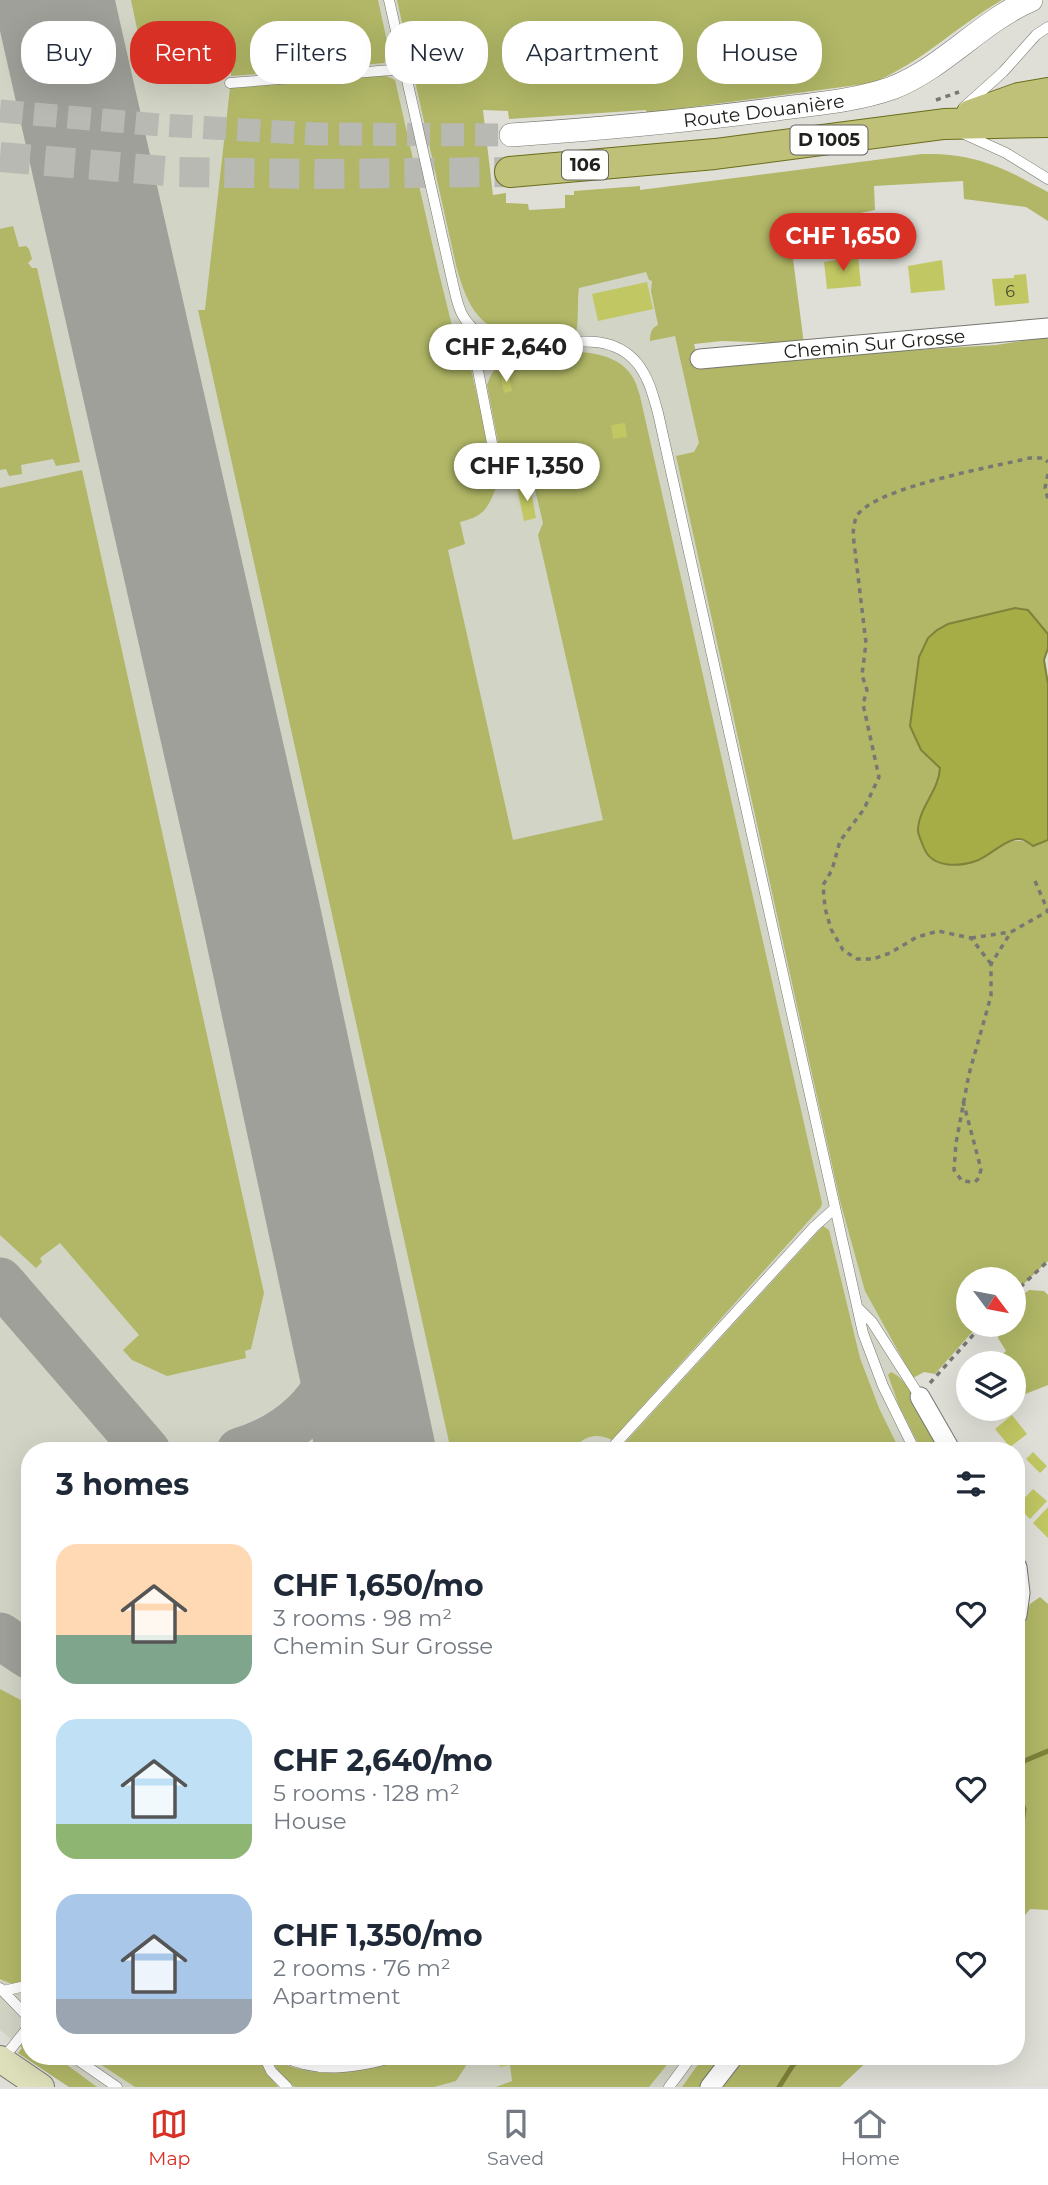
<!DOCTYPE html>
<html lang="en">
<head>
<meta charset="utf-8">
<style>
	:root { --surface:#fff; --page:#f2f2f3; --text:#1f2937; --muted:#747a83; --line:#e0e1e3; --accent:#d93025 }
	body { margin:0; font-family:Montserrat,sans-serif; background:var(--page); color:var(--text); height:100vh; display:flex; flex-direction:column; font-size:26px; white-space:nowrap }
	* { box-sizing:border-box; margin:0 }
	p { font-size:23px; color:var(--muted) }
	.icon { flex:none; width:38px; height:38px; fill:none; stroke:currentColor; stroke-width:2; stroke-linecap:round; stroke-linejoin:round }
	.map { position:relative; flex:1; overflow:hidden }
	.details { position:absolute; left:21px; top:1442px; width:1004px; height:623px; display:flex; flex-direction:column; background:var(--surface); border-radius:28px; box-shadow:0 7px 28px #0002 }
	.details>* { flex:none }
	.banner { position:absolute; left:21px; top:21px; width:1006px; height:63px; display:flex; gap:14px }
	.needle { width:46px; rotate:122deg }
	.fabs { position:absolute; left:956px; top:1267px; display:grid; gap:14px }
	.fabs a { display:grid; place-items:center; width:70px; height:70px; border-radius:50%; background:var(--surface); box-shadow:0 7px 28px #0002; font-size:35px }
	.price { position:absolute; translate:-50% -60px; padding:0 16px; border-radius:24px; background:#fff; color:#222; font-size:23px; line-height:46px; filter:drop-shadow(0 2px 4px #0008) }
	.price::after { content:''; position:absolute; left:50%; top:42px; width:21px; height:16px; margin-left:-10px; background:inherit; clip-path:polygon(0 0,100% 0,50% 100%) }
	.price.active { background:var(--accent); color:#fff }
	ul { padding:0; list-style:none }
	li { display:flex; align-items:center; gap:21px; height:175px; padding:0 35px }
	li span { display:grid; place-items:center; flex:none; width:196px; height:140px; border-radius:21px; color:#555 }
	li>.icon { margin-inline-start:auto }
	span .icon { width:84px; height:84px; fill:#fffc; stroke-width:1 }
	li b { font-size:30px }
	h2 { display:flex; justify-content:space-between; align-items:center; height:84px; padding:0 35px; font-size:30px }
	.pill { padding:0 24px; border-radius:28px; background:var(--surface); box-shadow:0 7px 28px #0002; font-size:24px; line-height:63px }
	.pill.active { background:var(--accent); color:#fff }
	.tab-bar { display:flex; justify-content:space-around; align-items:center; height:98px; border-top:2px solid var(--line); background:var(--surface); font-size:19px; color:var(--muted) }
	.tab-bar a { display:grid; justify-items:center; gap:4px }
	.tab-bar .active { color:var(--accent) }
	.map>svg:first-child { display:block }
	.built { fill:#d2d4c5 }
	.green { fill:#b1b766 }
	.water { fill:#a6ac46; stroke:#7e823a; stroke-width:2 }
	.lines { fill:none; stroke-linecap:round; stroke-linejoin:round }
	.stream { stroke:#7e823a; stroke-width:5 }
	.taxiway { stroke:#a0a09a; stroke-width:47 }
	.runway { stroke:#a0a09a; stroke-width:119 }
	.building { fill:#c1c762 }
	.tertiary-tunnel { stroke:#b9b9b3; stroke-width:23; stroke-dasharray:23 11; stroke-linecap:butt }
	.primary-tunnel { stroke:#b9b9b3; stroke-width:30; stroke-dasharray:30 15; stroke-linecap:butt }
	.service-casing { stroke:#777771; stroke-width:11 }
	.minor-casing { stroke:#777771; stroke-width:21 }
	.tertiary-casing { stroke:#777771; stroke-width:24 }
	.secondary-casing { stroke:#777771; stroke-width:28 }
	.primary-casing { stroke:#6a6d1c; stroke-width:32 }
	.path { stroke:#787873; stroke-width:3.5; stroke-dasharray:5 5; stroke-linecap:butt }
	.service { stroke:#fff; stroke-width:10 }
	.minor { stroke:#fff; stroke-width:19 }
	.tertiary { stroke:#fff; stroke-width:23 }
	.secondary { stroke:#dee0bb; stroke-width:26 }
	.primary { stroke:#bec177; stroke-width:30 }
	.labels { text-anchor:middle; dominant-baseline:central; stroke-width:7; stroke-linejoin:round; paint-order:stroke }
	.number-label { font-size:16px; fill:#484a2e }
	.shield { fill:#fffffe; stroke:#636360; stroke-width:2 }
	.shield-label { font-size:18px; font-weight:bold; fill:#20201d }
	.street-label { font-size:19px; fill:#20201d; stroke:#fffffe }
</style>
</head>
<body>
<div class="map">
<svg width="1048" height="2087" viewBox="0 0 1048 2087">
	<rect width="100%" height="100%" fill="#dfdfd8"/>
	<path class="built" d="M0 0H461L499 241 666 222 924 1372 903 1383 929 1451H30V2056H711L691 2087H69L18 2053 22 2048 0 2030Z"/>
	<path class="green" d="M131 0H378L390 55 384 63 231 76V69L156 61 153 42 140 43Z
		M397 0H1002C955 27 923 62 872 83L647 113 646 110 509 119 508 111 483 110 493 195 506 193V203L528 204 529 210 565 208V195H574V191L640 186V190L922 154C976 153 1002 167 1048 192V225V221L1026 207 964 199 963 181 874 186 875 210 789 228 804 344 722 341 694 344 700 369 801 357 996 345 1048 337V634L1028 610 934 761 940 768 938 783 922 813 977 860C994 850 1014 832 1033 846L1048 840V1261L1013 1294V1279H968V1325H982L974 1330 935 1374 924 1372 913 1378 865 1291 840 1201 676 456 694 452 699 443 675 336 650 341C650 334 651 328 658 325L651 291 652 281 649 280 646 272 579 288C577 300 579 324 576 332 506 337 476 343 456 265Z
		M384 75 395 80 438 269 453 330 467 351 497 485C488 508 485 516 460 522L465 544 448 550 513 840 603 820 538 535 543 523 532 477 518 480 512 474 504 473 487 385C492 372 496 364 509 359 545 354 608 340 632 376 636 382 638 390 640 396L822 1203 821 1207 612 1440C596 1432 582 1436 573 1451H451L198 310H205L230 88Z
		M13 226 19 247 26 246 29 249 32 259 28 263 32 268H37L80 462 56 466 53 459 21 465 22 474 9 476 6 469 0 470V229Z
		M82 470 264 1293 251 1349 245 1351 246 1358 167 1376 132 1360 123 1350 139 1335 60 1243 40 1258 42 1262 36 1268 0 1235V488Z
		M823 1226 829 1230 860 1358 879 1408 900 1451H621L620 1448Z
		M1029 1290 1044 1291 1048 1295V1385L1013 1399V1363H993L1006 1351 998 1338 1002 1325H1013V1302Z
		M891 1372C911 1380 934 1431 945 1451H922L899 1406 888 1375Z
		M1040 1597 1048 1604V1910L1030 1909 1017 1925V1629L1030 1604Z
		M0 1689 30 1705V1981L12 1984 0 1979Z
		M30 2042V2056H55L97 2087H69L18 2053 22 2048 20 2046Z
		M88 2056H259L264 2069 278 2087H135Z
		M419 2056H481L471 2058 456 2081 434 2087H295L281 2076 274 2064V2061H278C323 2084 373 2068 419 2056Z
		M520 2056H674L649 2087H496L512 2081 510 2065 521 2063Z
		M704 2056H729L706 2087H682Z
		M741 2056H873L840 2087H719Z"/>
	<path class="water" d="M1015 608 1028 610 1048 634V648L1044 660 1048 684V840L1033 846C1026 841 1022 837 1013 840 1000 844 989 856 976 861 958 867 932 868 924 848 922 842 917 834 918 828 920 806 939 790 940 768L921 750 910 726 919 657 928 638 937 630 948 624Z"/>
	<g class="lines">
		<path class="stream" d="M1017 1769 1024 1761 1048 1751
			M1017 1791 1024 1809 1017 1862
			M779 2087 793 2065 806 2056"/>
		<path class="taxiway" d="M0 1281 147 1451
			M240 1451C290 1436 330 1401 341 1348 344 1332 343 1315 343 1299
			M0 1636 30 1656"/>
		<path class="runway" d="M54 0 260 910 376 1451"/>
	</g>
	<path class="building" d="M858 256 861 286 827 289 824 262Z
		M942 260 945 290 911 293 908 266Z
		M1026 274 1029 303 995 306 992 279 1014 278V275Z
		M647 282 653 309 598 321 592 294Z
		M509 375 512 391 504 393 501 377Z
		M625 423 627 437 613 439 611 425Z
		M530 486 536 518 524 521 517 488Z
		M1012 1415 1027 1434 1010 1447 995 1429Z
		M1033 1452 1047 1466 1040 1473 1026 1459Z
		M1033 1489 1047 1501 1030 1519 1017 1506Z
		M1048 1507V1538L1033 1523Z
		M498 2056H520L521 2063 500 2067Z"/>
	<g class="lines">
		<path class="tertiary-tunnel" d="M0 111 160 125 317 134 511 135"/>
		<path class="primary-tunnel" d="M0 157 178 172 316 174 510 172"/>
		<defs>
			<path id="service" d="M389 0 452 280C455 292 457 306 463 316 503 381 592 309 637 363 649 378 653 395 658 413L863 1333 883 1386 915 1451
				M230 83 404 69
				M964 107 1003 72 1036 35 1048 27
				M962 133 1006 153 1048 179
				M469 324 498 474
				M858 1308 872 1322 920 1397
				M609 1451 814 1227 835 1208
				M0 1988 30 2019
				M3 1991 30 1985
				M72 2056 117 2087
				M264 2056 271 2071 287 2087
				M282 2056C319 2075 360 2067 399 2056
				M2 2060 30 2025
				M669 2087 692 2056"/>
			<g id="minor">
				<path id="s1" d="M700 359 1048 328"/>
				<path d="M920 1397 951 1451"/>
				<path d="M1017 1567 1020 1593 1017 1615"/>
				<path d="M710 2087 734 2056"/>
			</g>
			<g id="tertiary">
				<path id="s2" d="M511 135C600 129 688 121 777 109 815 104 855 101 892 88 944 68 980 22 1031 0"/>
			</g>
			<path id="secondary" d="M0 2059 41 2087"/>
			<path id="primary" d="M971 115 1019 98 1048 93
				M510 172 715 154 944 124 1048 122"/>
		</defs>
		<use href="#service" class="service-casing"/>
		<use href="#minor" class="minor-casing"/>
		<use href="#tertiary" class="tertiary-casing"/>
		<use href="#secondary" class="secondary-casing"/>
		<use href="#primary" class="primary-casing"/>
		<path class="path" d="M936 100 959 92
			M1048 474 1045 488 1048 499
			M1035 881 1048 911
			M971 938 1011 932
			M991 964 971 938 938 931 917 937 890 953 873 959H857L843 950 831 929 825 908 823 885 832 870 840 841 864 809 879 777 863 704 867 690 862 675 866 643 853 534C854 527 854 519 859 513 883 486 992 467 1030 458H1044L1048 462
			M963 1101 981 1169 979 1178 975 1182 962 1181 954 1170 956 1143 969 1074 991 996V964L1011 932 1048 911
			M1013 1294 1048 1261
			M930 1383 982 1325"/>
		<use href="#service" class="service"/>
		<use href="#minor" class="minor"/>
		<use href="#tertiary" class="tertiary"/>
		<use href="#secondary" class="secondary"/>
		<use href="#primary" class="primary"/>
	</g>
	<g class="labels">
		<g class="number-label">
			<text x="1010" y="291">6</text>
		</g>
		<g class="shield">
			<rect x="790.5" y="125.5" width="77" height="29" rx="5"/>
			<rect x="562" y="150.5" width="46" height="29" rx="5"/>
		</g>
		<g class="shield-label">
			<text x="829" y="140">D 1005</text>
			<text x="585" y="165">106</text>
		</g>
		<g class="street-label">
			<text stroke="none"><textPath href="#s2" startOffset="254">Route Douanière</textPath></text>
			<text stroke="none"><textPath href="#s1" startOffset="175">Chemin Sur Grosse</textPath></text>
		</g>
	</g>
</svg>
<div class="fabs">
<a><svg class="needle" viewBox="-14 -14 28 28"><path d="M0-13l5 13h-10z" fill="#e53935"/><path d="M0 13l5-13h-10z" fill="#747a83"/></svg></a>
<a><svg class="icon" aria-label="layers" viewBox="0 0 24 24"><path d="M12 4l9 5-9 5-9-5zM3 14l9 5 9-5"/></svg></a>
</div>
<b class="price active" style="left:843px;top:273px">CHF 1,650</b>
<b class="price" style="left:506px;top:384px">CHF 2,640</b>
<b class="price" style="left:527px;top:503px">CHF 1,350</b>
<div class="banner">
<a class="pill">Buy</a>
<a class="pill active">Rent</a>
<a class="pill">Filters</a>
<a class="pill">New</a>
<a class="pill">Apartment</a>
<a class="pill">House</a>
</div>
<section class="details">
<h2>3 homes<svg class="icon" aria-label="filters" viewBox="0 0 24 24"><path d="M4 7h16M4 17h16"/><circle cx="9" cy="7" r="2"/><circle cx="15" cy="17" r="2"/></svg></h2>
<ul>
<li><span style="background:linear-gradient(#ffd9b3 65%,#7fa58c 0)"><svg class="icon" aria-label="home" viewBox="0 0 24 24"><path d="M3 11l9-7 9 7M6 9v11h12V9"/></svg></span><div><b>CHF 1,650/mo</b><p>3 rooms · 98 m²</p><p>Chemin Sur Grosse</p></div><svg class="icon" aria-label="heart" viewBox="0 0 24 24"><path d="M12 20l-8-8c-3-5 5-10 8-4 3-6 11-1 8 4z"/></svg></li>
<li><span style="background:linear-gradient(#bfe0f5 75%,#8fb573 0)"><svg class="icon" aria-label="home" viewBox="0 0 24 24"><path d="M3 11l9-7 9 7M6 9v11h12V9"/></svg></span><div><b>CHF 2,640/mo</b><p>5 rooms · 128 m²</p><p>House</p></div><svg class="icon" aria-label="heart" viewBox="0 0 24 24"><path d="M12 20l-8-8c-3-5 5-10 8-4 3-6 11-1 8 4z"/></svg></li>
<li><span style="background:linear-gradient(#a9c7e8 75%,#9aa5b1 0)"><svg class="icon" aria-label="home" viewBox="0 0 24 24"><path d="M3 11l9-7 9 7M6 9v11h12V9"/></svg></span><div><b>CHF 1,350/mo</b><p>2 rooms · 76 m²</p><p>Apartment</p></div><svg class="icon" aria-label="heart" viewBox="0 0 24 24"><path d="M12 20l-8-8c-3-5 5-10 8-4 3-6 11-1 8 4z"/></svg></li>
</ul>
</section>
</div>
<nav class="tab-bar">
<a class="active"><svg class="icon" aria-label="map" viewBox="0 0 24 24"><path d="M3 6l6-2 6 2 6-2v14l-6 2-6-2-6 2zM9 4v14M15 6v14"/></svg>Map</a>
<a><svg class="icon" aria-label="saved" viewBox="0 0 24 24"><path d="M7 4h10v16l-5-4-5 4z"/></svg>Saved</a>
<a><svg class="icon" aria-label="home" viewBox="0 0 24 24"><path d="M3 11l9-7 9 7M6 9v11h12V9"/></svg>Home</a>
</nav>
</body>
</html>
